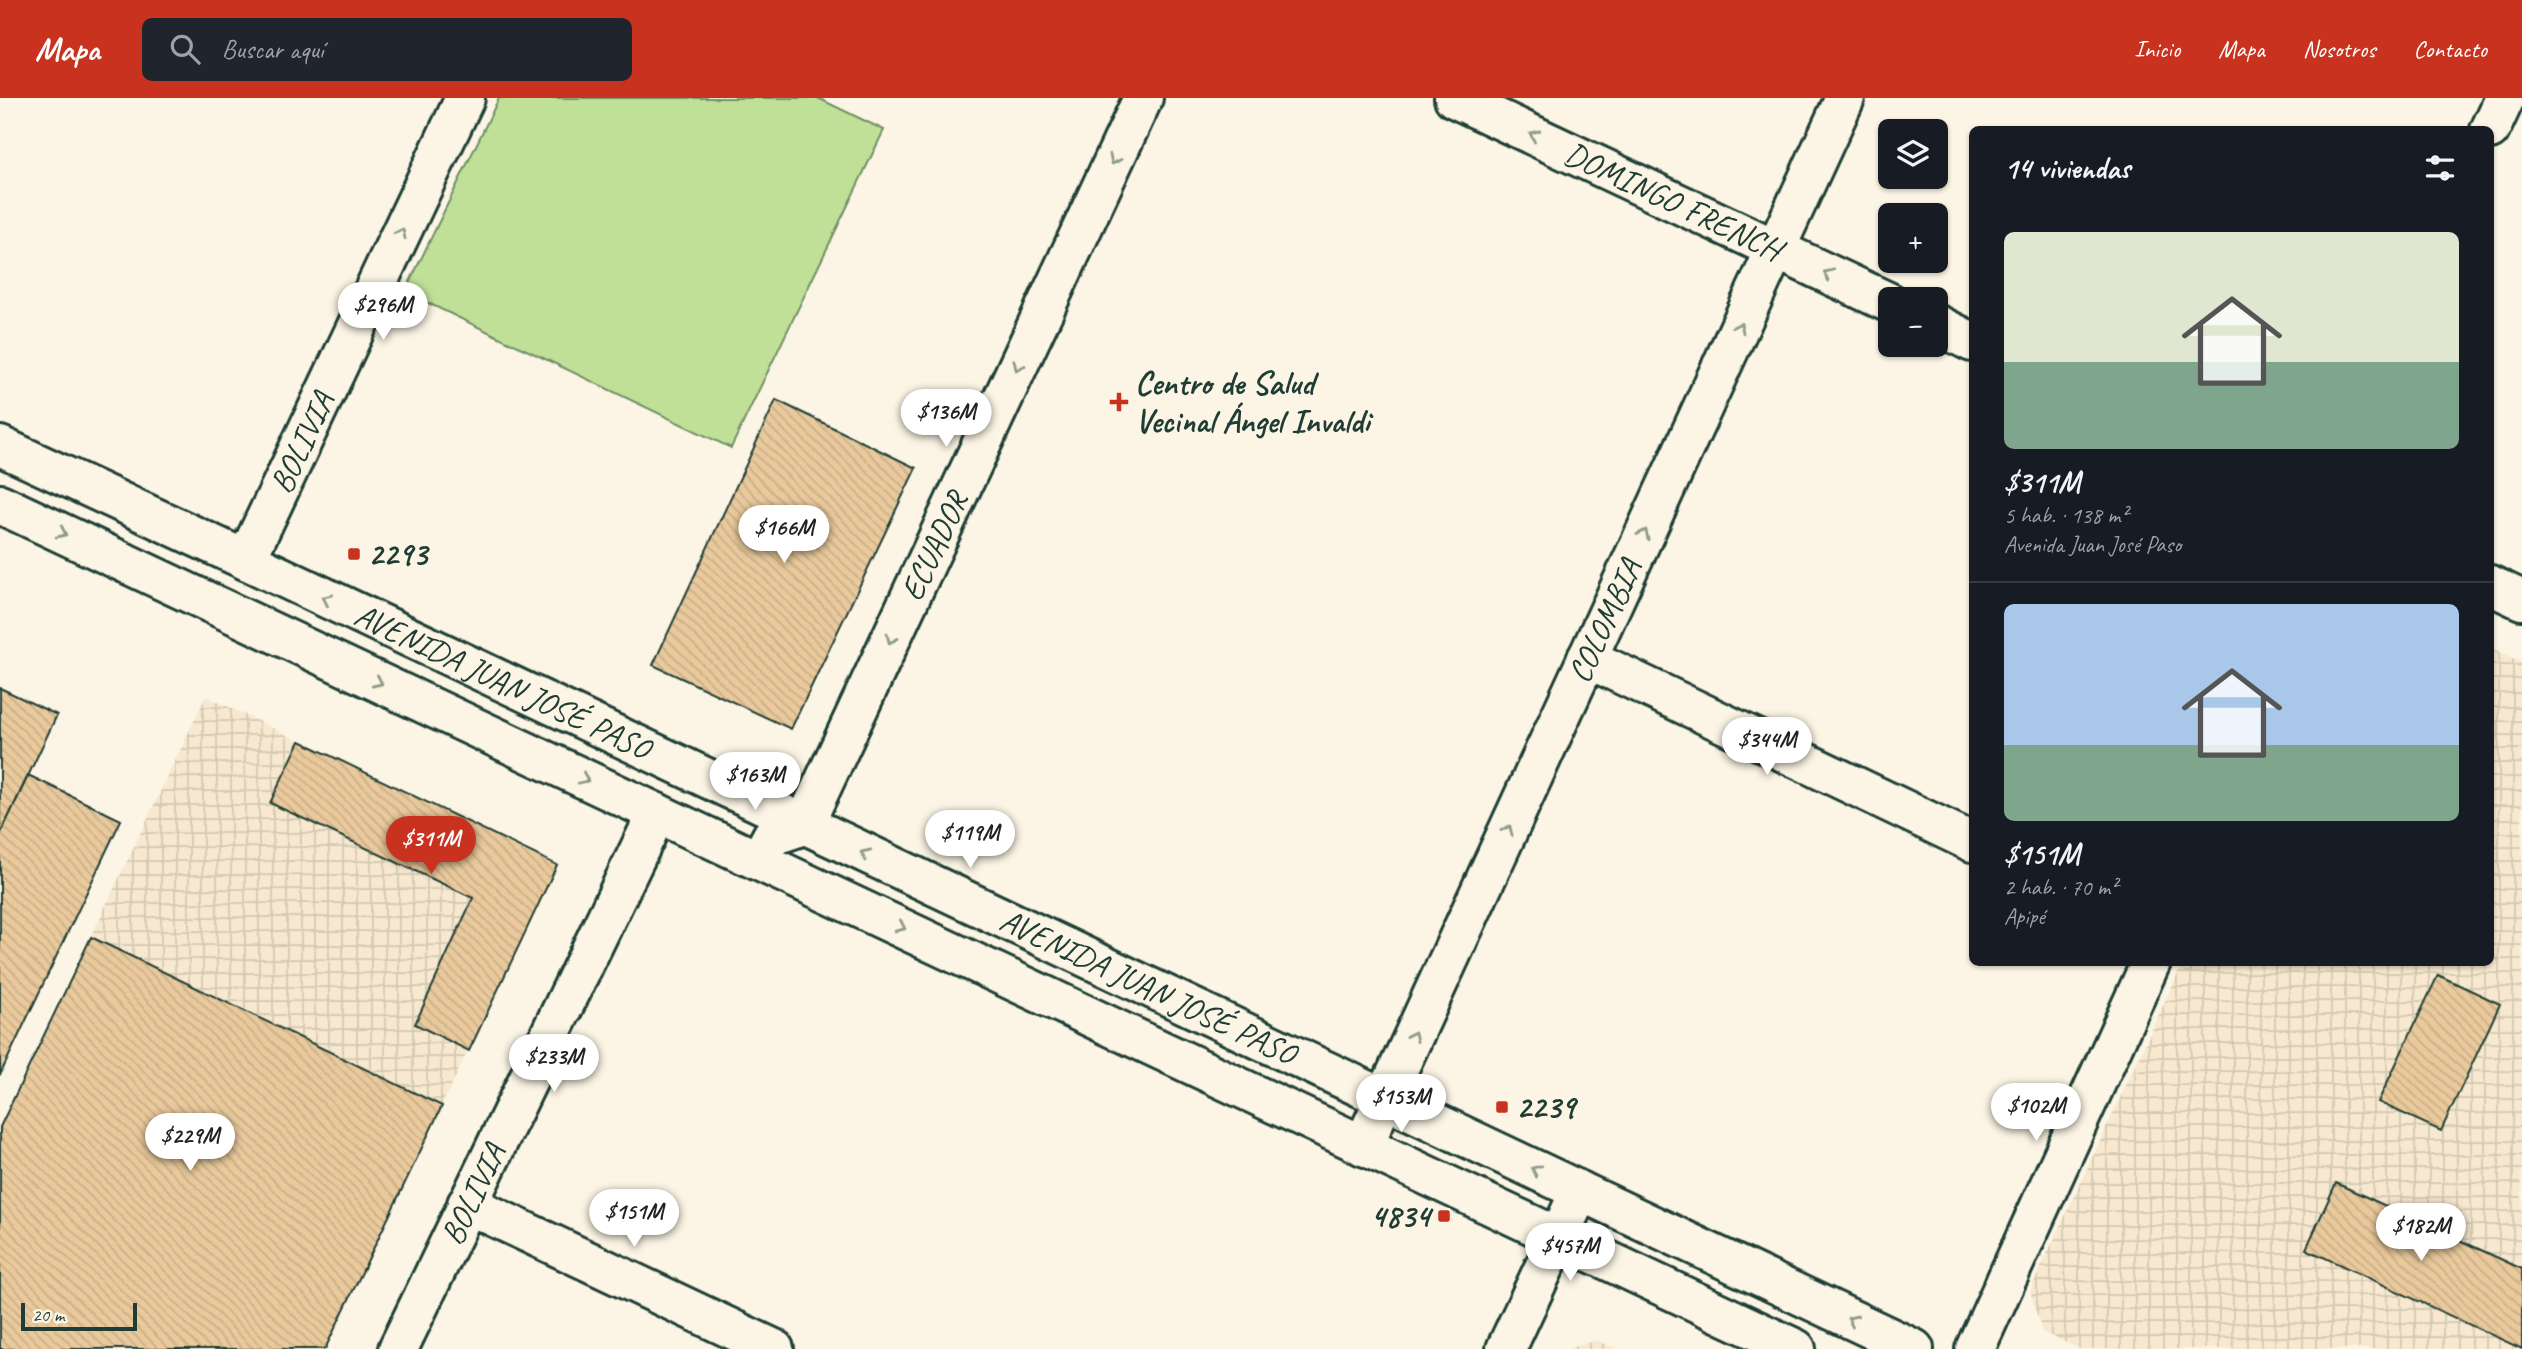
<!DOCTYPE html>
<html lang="es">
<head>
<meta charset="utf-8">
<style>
	:root { --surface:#171b24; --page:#20242c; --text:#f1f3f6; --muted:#9ea1a6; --line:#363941; --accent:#c8321e }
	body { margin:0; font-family:Caveat,sans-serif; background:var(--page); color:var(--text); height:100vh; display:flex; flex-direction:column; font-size:26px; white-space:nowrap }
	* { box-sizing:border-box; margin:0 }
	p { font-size:23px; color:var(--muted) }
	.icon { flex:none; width:38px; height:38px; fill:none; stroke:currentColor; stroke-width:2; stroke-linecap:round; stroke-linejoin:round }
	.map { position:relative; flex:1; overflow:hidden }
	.drawer { position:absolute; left:1969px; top:28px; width:525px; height:840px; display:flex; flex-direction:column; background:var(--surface); border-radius:10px; box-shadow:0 2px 5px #0004 }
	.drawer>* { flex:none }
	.tools { position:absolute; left:1878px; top:21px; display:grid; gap:14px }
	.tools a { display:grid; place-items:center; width:70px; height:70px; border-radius:10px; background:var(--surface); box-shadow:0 2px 5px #0004; font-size:35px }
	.scale { position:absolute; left:21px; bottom:18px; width:116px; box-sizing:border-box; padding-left:7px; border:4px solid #1f3d34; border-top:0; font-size:19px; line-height:24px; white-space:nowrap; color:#1f3d34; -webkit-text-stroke:5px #fcf5e5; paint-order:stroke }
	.price { position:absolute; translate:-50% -60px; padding:0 16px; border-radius:24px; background:#fff; color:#222; font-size:23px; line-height:46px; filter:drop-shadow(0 2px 4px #0008) }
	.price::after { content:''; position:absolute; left:50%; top:42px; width:21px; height:16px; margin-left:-10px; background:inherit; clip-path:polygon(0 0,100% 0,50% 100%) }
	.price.on { background:var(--accent); color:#fff }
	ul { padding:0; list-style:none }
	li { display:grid; align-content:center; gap:14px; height:371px; padding:0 35px }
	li+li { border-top:2px solid var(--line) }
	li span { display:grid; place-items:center; height:217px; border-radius:10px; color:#555 }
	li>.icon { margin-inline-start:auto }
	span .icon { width:126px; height:126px; fill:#fffc; stroke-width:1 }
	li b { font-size:30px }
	h2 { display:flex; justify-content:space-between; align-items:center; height:84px; padding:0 35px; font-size:30px }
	header { display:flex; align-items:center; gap:42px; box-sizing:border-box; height:98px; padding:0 35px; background:var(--accent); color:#fff }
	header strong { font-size:33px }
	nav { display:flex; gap:38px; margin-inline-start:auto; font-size:24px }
	.search { width:490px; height:63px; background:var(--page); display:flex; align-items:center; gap:18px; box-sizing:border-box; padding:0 24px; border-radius:10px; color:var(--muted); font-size:26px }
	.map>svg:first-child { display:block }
	.industrial { fill:url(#industrial-grid) }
	.park { fill:#c0e098; stroke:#708e66; stroke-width:2 }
	.building { fill:url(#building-back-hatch); stroke:#1f3d34; stroke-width:2 }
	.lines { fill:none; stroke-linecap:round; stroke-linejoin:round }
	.street-casing { stroke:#1f3d34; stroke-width:44 }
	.secondary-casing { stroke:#1f3d34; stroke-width:44 }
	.street { stroke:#fcf5e5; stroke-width:38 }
	.secondary { stroke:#fcf5e5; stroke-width:38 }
	.oneway { stroke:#8e998c }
	.poi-dot { fill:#c8321e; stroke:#fcf5e5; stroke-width:2.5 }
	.labels { text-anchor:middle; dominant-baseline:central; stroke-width:5; stroke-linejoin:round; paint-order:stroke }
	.street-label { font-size:33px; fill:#1f3d34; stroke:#fcf5e5 }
	.poi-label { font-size:33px; font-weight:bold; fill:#1f3d34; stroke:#fcf5e5; text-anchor:start }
</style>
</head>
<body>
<header>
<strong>Mapa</strong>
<div class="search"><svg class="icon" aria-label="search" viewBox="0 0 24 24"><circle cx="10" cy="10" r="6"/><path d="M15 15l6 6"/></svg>Buscar aquí</div>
<nav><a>Inicio</a><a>Mapa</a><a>Nosotros</a><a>Contacto</a></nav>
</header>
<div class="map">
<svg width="2522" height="1251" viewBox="0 0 2522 1251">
	<defs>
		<pattern id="industrial-grid" width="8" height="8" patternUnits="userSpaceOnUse" patternTransform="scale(1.75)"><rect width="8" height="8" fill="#f7e8cf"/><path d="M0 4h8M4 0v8" fill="none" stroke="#d3c8b2"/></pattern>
		<pattern id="building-back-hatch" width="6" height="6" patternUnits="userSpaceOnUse" patternTransform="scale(1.75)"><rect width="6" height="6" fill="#eac99c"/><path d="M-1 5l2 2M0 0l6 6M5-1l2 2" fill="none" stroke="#c8ae87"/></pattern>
	</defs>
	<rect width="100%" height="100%" fill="#fcf5e5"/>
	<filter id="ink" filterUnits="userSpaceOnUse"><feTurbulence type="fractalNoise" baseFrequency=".0143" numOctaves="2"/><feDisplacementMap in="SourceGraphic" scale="14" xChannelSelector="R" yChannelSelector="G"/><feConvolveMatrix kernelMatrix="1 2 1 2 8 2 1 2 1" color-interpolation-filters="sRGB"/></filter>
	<g filter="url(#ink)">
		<path class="industrial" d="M2490 549 2522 565V1251H2080L2042 1234 2030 1193 2183 865 2490 864Z
			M206 598 557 767 325 1251 0 1029Z
			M1596 1242 1616 1251H1567Z"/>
		<path class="park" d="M499 0H818L884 32 731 350 405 194Z"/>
		<path class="building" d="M776 302 916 370 791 631 653 567Z
			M0 590 57 617 0 737Z
			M300 643 557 767 469 953 415 926 473 800 270 705Z
			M28 677 121 722 0 977V737Z
			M91 839 442 1008 325 1251H0V1029Z
			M2438 877 2500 906 2441 1033 2378 1004Z
			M2336 1085 2522 1171V1251L2306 1151Z"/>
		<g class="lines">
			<defs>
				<g id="street">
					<path id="s1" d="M1454 0 1890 205"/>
					<path d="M2490 32 2505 0"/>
					<path d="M1936 226 1972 244"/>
					<path id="s2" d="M246 462 465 0"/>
					<path d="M2490 487 2522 502"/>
					<path d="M1587 560 1972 744"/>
					<path id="s3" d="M759 762 772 738 804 727 1143 0"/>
					<path id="s4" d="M1363 1048 1845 0"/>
					<path d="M467 1106 774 1251"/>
					<path id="s5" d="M398 1251 657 715"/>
					<path d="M1506 1251 1580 1093"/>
					<path d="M1975 1251 2151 864"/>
				</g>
				<g id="secondary">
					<path id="s6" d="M0 348 246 462 1914 1251"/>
					<path d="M0 406 1796 1251"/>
				</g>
			</defs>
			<use href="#street" class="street-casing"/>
			<use href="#secondary" class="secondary-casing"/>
			<use href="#street" class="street"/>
			<use href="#secondary" class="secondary"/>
		</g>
		<defs><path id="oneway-chevron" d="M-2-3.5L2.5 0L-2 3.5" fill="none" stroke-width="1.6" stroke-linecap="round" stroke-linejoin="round" transform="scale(1.75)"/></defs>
		<g class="oneway">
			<use href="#oneway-chevron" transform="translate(1534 37) rotate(-155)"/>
			<use href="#oneway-chevron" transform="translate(1114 62) rotate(115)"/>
			<use href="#oneway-chevron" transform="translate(401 135) rotate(-65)"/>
			<use href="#oneway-chevron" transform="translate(1828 176) rotate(-155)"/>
			<use href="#oneway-chevron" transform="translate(1739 229) rotate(-65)"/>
			<use href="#oneway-chevron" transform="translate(1018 268) rotate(115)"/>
			<use href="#oneway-chevron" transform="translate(62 435) rotate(25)"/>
			<use href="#oneway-chevron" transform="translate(1644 436) rotate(-65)"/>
			<use href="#oneway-chevron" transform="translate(327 501) rotate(-155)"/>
			<use href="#oneway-chevron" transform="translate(891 541) rotate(115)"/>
			<use href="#oneway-chevron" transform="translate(378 584) rotate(25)"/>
			<use href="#oneway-chevron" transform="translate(584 681) rotate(25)"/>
			<use href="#oneway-chevron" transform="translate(1508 732) rotate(-65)"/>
			<use href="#oneway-chevron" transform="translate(865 756) rotate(-155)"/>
			<use href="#oneway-chevron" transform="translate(901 829) rotate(25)"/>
			<use href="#oneway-chevron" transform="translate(1413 938) rotate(-65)"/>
			<use href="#oneway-chevron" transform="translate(1536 1072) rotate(-155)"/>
			<use href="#oneway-chevron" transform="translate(1852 1222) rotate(-155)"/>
		</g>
	</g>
	<g class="poi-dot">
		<path d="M1115.5 293.5h7v7h7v7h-7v7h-7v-7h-7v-7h7z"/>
		<rect x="347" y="449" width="14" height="14" rx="3.5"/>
		<rect x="1495" y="1002" width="14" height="14" rx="3.5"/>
		<rect x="1437" y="1111" width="14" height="14" rx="3.5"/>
	</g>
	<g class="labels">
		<g class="street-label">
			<text stroke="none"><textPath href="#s1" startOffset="242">DOMINGO FRENCH</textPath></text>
			<text stroke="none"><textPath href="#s2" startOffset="130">BOLIVIA</textPath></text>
			<text stroke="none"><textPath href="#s3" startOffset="369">ECUADOR</textPath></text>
			<text stroke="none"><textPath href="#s4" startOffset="578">COLOMBIA</textPath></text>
			<text stroke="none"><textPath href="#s6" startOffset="555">AVENIDA JUAN JOSÉ PASO</textPath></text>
			<text stroke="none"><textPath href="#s6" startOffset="1269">AVENIDA JUAN JOSÉ PASO</textPath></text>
			<text stroke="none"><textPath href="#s5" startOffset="172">BOLIVIA</textPath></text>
		</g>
		<g class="poi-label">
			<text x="1135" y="285">Centro de Salud<tspan x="1135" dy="38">Vecinal Ángel Invaldi</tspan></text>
			<text x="368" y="456">2293</text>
			<text x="1516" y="1009">2239</text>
			<text x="1430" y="1118" text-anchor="end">4834</text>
		</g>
	</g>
</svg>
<div class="tools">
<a><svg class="icon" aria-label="layers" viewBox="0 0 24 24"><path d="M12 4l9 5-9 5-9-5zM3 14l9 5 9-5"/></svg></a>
<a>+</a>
<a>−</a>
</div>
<div class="scale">20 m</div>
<b class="price" style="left:383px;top:244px">$296M</b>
<b class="price" style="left:946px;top:351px">$136M</b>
<b class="price" style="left:784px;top:467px">$166M</b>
<b class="price" style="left:1767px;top:679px">$344M</b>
<b class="price" style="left:755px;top:714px">$163M</b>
<b class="price" style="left:970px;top:772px">$119M</b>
<b class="price on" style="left:431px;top:778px">$311M</b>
<b class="price" style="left:554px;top:996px">$233M</b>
<b class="price" style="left:1401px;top:1036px">$153M</b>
<b class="price" style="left:2036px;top:1045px">$102M</b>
<b class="price" style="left:190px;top:1075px">$229M</b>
<b class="price" style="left:634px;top:1151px">$151M</b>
<b class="price" style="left:2421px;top:1165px">$182M</b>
<b class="price" style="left:1570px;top:1185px">$457M</b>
<section class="drawer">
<h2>14 viviendas<svg class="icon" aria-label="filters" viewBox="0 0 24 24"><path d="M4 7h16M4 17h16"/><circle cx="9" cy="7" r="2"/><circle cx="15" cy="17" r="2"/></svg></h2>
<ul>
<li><span style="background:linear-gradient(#dfe7d0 60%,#7fa58c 0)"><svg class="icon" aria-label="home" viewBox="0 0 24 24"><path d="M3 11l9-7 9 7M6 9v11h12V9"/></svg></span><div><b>$311M</b><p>5 hab. · 138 m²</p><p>Avenida Juan José Paso</p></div></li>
<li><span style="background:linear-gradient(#a9c7e8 65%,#7fa58c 0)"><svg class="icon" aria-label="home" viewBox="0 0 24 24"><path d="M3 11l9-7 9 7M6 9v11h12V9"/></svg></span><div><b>$151M</b><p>2 hab. · 70 m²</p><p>Apipé</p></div></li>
</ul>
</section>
</div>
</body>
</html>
